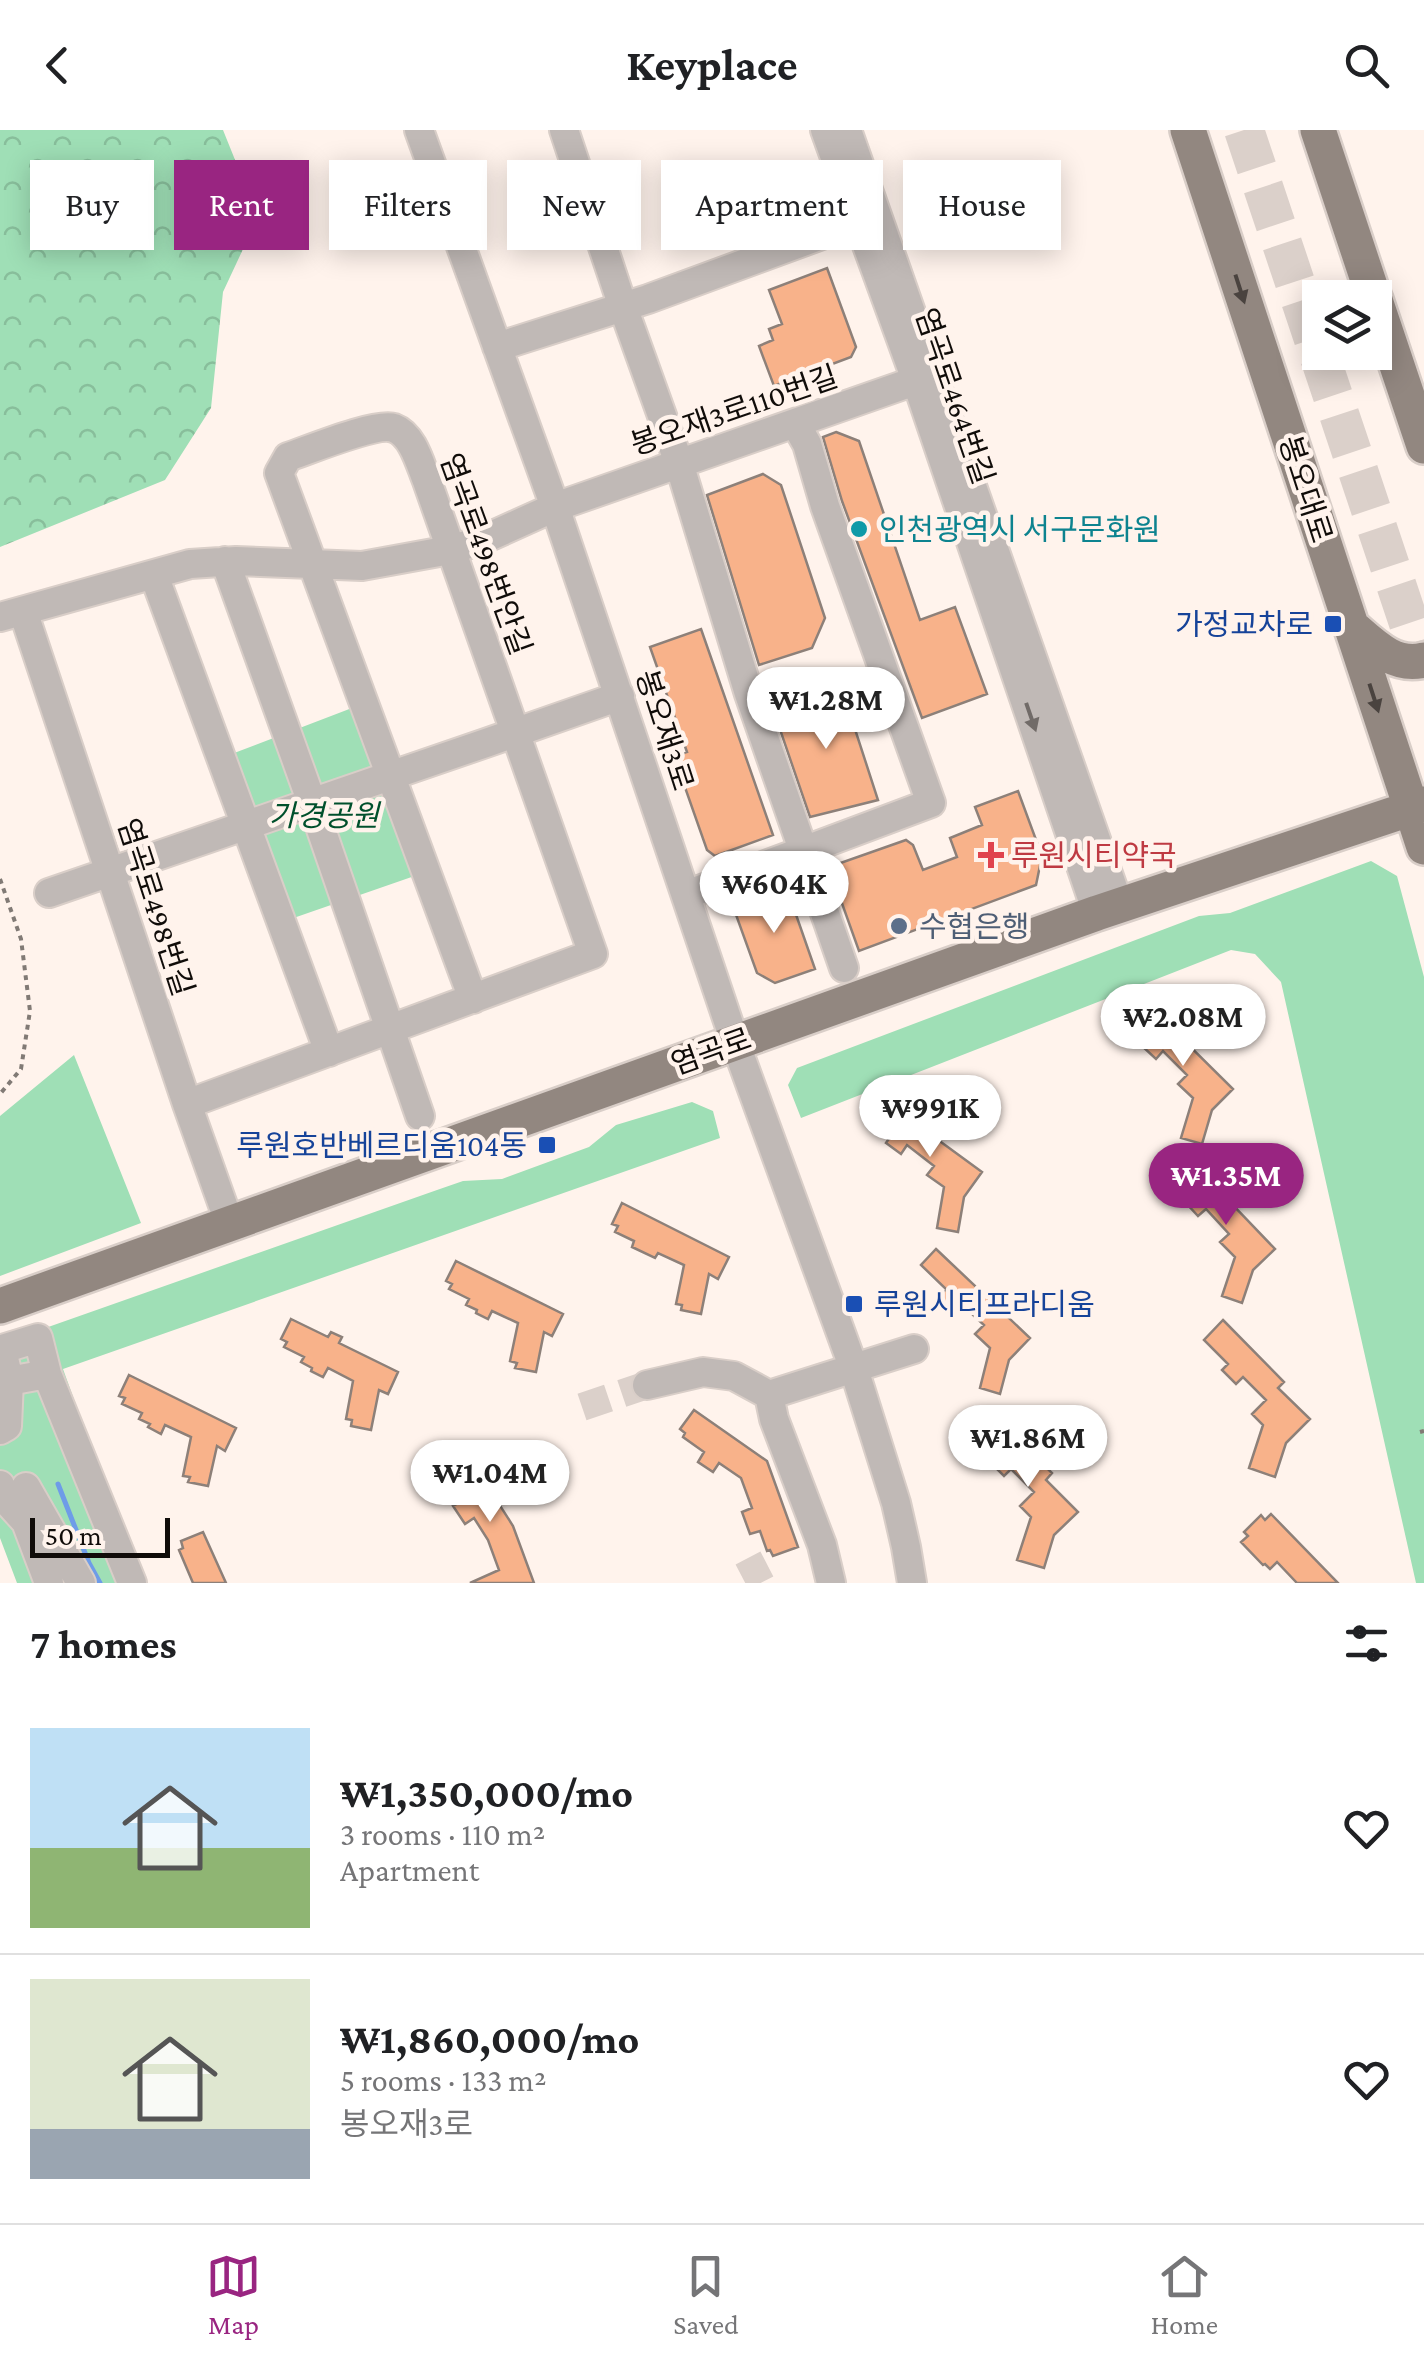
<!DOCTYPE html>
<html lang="en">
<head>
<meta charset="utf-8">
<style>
	:root { --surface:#fff; --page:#f2f2f2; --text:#202124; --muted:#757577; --line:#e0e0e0; --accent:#992581 }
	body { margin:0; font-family:"Crimson Pro","Noto Sans KR",serif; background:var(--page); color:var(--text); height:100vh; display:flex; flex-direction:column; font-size:38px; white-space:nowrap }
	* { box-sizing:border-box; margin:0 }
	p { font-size:32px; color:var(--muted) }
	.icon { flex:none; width:55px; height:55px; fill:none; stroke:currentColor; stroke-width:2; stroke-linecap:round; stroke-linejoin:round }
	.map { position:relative; height:1453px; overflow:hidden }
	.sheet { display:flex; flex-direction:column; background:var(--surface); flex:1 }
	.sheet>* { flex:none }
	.hud { position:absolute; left:30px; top:30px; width:1365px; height:90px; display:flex; gap:20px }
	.buttons { position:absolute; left:1302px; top:150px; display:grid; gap:20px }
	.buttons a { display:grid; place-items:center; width:90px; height:90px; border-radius:0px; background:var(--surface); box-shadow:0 5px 25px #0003; font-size:50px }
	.scale { position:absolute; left:30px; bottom:25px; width:140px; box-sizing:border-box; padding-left:10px; border:5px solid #100c09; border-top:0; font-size:28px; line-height:35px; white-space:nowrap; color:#100c09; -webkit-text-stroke:8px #fff3ec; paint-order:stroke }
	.price { position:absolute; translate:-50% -85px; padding:0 22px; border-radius:35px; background:#fff; color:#222; font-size:32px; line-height:65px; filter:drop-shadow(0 2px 5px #0008) }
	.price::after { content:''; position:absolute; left:50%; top:60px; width:30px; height:22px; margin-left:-15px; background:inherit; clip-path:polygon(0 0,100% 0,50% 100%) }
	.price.on { background:var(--accent); color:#fff }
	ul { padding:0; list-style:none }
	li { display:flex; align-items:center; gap:30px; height:250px; padding:0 30px }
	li+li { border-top:2px solid var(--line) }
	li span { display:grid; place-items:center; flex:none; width:280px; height:200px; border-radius:0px; color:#555 }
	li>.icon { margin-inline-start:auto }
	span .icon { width:120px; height:120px; fill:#fffc; stroke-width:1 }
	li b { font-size:42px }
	h2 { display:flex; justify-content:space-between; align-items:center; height:120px; padding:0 30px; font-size:42px }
	.pill { padding:0 35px; border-radius:0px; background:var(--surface); box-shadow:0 5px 25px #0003; font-size:35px; line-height:90px }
	.pill.on { background:var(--accent); color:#fff }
	header { display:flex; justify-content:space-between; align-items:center; height:130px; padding:0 30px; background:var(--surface); font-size:45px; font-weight:700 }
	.dock { display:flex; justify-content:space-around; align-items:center; height:140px; border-top:2px solid var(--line); background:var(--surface); font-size:28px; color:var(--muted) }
	.dock a { display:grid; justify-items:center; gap:5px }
	.dock .on { color:var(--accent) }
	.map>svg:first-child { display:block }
	.forest { fill:url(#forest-crowns) }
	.park { fill:#9fdfb6 }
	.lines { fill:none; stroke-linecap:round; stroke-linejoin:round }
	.stream { stroke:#6e9ce8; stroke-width:5 }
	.building { fill:#f8b28a; stroke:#8d8079; stroke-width:2.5 }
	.minor-tunnel { stroke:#dbd0ca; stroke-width:28; stroke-dasharray:28 14; stroke-linecap:butt }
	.highway-tunnel { stroke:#dbd0ca; stroke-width:40; stroke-dasharray:40 20; stroke-linecap:butt }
	.minor-casing { stroke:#d9cec8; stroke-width:32 }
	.major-casing { stroke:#d9cec8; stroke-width:40 }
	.path { stroke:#817a75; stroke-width:4; stroke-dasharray:5 5; stroke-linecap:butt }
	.minor { stroke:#c0b9b6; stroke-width:28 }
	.major { stroke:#928780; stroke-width:35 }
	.oneway { fill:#4a433f }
	.oneway2 { fill:#716b68 }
	.culture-dot { fill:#0f9aa8; stroke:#fff3ec; stroke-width:4 }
	.transit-dot { fill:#1a4fb4; stroke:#fff3ec; stroke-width:4 }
	.health-dot { fill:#e0444e; stroke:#fff3ec; stroke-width:4 }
	.service-dot { fill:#5c6f8a; stroke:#fff3ec; stroke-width:4 }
	.labels { text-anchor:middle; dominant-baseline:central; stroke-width:9; stroke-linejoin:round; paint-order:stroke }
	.street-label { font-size:30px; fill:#100c09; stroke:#fff3ec }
	.culture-label { font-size:30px; fill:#0d838f; stroke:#fff3ec; text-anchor:start }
	.transit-label { font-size:30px; fill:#164399; stroke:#fff3ec; text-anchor:end }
	.park-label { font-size:30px; font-style:italic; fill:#00502c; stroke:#fff3ec }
	.health-label { font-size:30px; fill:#be3a42; stroke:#fff3ec; text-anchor:start }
	.service-label { font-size:30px; fill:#4e5e75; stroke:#fff3ec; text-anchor:start }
</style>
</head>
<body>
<header><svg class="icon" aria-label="back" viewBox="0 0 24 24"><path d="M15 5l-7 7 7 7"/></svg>Keyplace<svg class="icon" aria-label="search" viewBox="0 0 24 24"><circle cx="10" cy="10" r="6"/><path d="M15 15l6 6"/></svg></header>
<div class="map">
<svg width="1424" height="1453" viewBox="0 0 1424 1453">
	<defs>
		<pattern id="forest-crowns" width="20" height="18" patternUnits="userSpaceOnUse" patternTransform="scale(2.5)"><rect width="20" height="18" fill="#9fdfb6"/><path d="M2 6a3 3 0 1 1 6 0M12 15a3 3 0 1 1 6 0" fill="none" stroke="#88be9b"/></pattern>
	</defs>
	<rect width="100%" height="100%" fill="#fff3ec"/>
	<path class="forest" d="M0 0H223L258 87 223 162 211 278 165 350 0 417Z"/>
	<path class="park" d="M365 573 426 742 282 792 221 628Z
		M1371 731 1397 746 1424 847V1453H1416L1281 852 1255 824 1231 820 801 988 788 955 797 938 1199 786 1230 783Z
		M74 925 141 1093 0 1146V986Z
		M692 972 713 981 720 1008 63 1239 140 1453H17L0 1408V1214L437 1060 463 1051 502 1049 589 1017 616 995Z"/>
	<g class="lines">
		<path class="stream" d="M58 1354 89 1433 100 1453"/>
	</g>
	<path class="building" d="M827 138 856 217 851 227 774 256 759 216 773 210 769 199 782 194 769 160Z
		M836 302 859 311 920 490 955 477 987 564 922 588 842 371 823 307Z
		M763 344 781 355 825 488 812 518 759 535 707 365Z
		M701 499 773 705 715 726 707 720 674 626 687 622 650 517Z
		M840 553 878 670 810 687 773 579Z
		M1018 661 1042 726 1036 755 859 821 829 737 906 710 913 715 923 740 957 727 950 708 982 695 975 677Z
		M786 756 815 839 775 853 757 843 735 782 743 771Z
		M1141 868 1233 959 1212 980 1202 1014 1181 1008 1193 968 1178 954 1187 945 1163 921 1156 929 1142 916 1150 908 1125 884Z
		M878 966 982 1042 964 1067 958 1102 937 1098 944 1057 927 1045 934 1036 907 1015 901 1024 886 1013 892 1004 864 984Z
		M1185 1025 1275 1119 1253 1140 1242 1173 1222 1166 1235 1127 1220 1112 1229 1104 1206 1079 1198 1086 1186 1073 1193 1065 1170 1040Z
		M622 1073 729 1127 718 1149 709 1144 701 1184 681 1180 682 1175 676 1174 684 1135 658 1123 655 1128 632 1117 634 1111 615 1102 618 1096 612 1094Z
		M936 1119 1030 1208 1009 1230 1000 1264 980 1258 990 1218 975 1204 984 1195 959 1172 952 1179 939 1167 946 1159 921 1135Z
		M456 1131 563 1184 552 1206 544 1202 536 1242 515 1238 517 1233 510 1231 518 1193 492 1181 488 1189 476 1183 477 1180 466 1175 469 1169 449 1159 452 1154 446 1151Z
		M291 1189 328 1207 331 1202 342 1207 339 1213 398 1242 388 1264 379 1260 371 1300 351 1296 352 1290 346 1289 353 1251 328 1238 323 1247 311 1241 312 1238 301 1232 304 1227 284 1217 287 1212 281 1209Z
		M1223 1190 1284 1252 1278 1258 1310 1289 1286 1313 1275 1347 1249 1338 1263 1295 1252 1284 1266 1270 1243 1247 1236 1254 1222 1240 1228 1234 1204 1210Z
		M129 1245 236 1298 225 1321 217 1316 208 1356 188 1352 190 1347 183 1346 191 1307 165 1295 161 1304 148 1297 150 1294 139 1289 142 1283 122 1274 125 1268 119 1266Z
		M694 1280 767 1331 798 1417 773 1426 770 1420 767 1421 760 1401 750 1404 742 1382 752 1378 741 1348 719 1333 713 1342 698 1332 704 1322 683 1307 685 1303 680 1299Z
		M991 1283 1052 1343 1046 1350 1078 1382 1054 1405 1044 1438 1017 1430 1031 1387 1020 1376 1034 1362 1011 1339 1004 1346 990 1332 996 1326 972 1302Z
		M469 1327 513 1396 534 1453H470L499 1440 488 1410 474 1388 465 1394 453 1376 462 1371 448 1348 451 1346 448 1340Z
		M1271 1384 1338 1453H1297L1277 1432 1270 1439 1265 1434 1263 1435 1241 1412 1248 1406 1244 1402 1261 1385 1265 1390Z
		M203 1402 226 1453H193L179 1420 183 1418 181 1411Z"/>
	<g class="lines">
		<path class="minor-tunnel" d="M582 1277 647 1255
			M748 1428 761 1453"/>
		<path class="highway-tunnel" d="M1244 0 1424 538"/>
		<defs>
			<path id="minor" d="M419 0 555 377 735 912 854 1239 896 1373 906 1417 912 1453
				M564 0 623 177 679 333 749 564 844 838
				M825 0 916 250 1097 783
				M847 0 1119 775
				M497 217 648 169 876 85
				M225 431 312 673 420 986
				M154 445 329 922
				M23 481 187 974 229 1092
				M0 487 190 434 236 431 362 436 450 420 482 410 555 377 935 244
				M49 763C239 698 430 633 620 566
				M686 765 931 673 825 376 807 314 795 293
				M187 974 593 824 427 351C420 334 413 305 394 298 376 292 309 320 288 327L279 343 473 869
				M47 1244 132 1453
				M647 1255 703 1242 734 1246 769 1265 914 1219
				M769 1265 774 1289 822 1415 831 1453
				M0 1300 7 1296 9 1251 2 1219 38 1208 47 1244 9 1251
				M0 1355 5 1369 26 1392 49 1453
				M26 1357 81 1453"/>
			<path id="major" d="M1188 0 1424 717
				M1318 0 1374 168
				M1375 170 1424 316
				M1351 496C1372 514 1394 538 1424 530
				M0 1176 1097 783 1424 674"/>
		</defs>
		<use href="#minor" class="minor-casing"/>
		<use href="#major" class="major-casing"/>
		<path class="path" d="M0 749 21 809 30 881 21 939 0 964
			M1420 1302 1424 1301"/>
		<use href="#minor" class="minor"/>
		<use href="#major" class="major"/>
	</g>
	<defs><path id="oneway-solid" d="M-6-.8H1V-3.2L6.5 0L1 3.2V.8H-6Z" transform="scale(2.5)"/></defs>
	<g class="oneway">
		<use href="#oneway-solid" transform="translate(1240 159) rotate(72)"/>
		<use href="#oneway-solid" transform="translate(1374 568) rotate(72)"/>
	</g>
	<use class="oneway2" href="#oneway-solid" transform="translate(1031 587) rotate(71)"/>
	<circle class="culture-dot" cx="859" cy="399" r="10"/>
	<g class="transit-dot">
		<rect x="1323" y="484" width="20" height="20" rx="5"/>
		<rect x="537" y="1005" width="20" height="20" rx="5"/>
		<rect x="844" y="1164" width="20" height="20" rx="5"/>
	</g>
	<path class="health-dot" d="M986 710h10v10h10v10h-10v10h-10v-10h-10v-10h10z"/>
	<circle class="service-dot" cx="899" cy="796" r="10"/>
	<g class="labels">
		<g class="street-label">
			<text transform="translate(955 266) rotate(71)">염곡로464번길</text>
			<text transform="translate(734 280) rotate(-19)">봉오재3로110번길</text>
			<text transform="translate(1306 359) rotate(72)">봉오대로</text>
			<text transform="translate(486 424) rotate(70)">염곡로498번안길</text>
			<text transform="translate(665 600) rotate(72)">봉오재3로</text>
			<text transform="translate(156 777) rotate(72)">염곡로498번길</text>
			<text transform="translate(711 921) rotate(-20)">염곡로</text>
		</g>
		<g class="culture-label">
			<text x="879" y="399">인천광역시 서구문화원</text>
		</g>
		<g class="transit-label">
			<text x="1313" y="494">가정교차로</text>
			<text x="527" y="1015">루원호반베르디움104동</text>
			<text x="874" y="1174" text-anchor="start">루원시티프라디움</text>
		</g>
		<g class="park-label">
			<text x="324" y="685">가경공원</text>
		</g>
		<g class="health-label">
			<text x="1011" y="725">루원시티약국</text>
		</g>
		<g class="service-label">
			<text x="919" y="796">수협은행</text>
		</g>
	</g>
</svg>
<div class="buttons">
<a><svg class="icon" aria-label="layers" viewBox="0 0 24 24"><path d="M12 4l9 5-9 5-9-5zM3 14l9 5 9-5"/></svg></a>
</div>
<div class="scale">50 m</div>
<b class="price" style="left:826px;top:622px">₩1.28M</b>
<b class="price" style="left:774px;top:806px">₩604K</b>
<b class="price" style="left:1183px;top:939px">₩2.08M</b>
<b class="price" style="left:930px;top:1030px">₩991K</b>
<b class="price on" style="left:1226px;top:1098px">₩1.35M</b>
<b class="price" style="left:1028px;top:1360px">₩1.86M</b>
<b class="price" style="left:490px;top:1395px">₩1.04M</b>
<div class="hud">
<a class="pill">Buy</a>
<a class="pill on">Rent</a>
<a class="pill">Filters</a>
<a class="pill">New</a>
<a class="pill">Apartment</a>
<a class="pill">House</a>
</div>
</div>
<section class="sheet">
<h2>7 homes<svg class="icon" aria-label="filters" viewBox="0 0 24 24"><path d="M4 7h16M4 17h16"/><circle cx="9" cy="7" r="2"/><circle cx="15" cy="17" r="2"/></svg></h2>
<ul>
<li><span style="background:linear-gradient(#bfe0f5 60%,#8fb573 0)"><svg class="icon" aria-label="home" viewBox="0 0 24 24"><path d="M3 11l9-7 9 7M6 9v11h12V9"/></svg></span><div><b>₩1,350,000/mo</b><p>3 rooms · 110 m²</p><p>Apartment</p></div><svg class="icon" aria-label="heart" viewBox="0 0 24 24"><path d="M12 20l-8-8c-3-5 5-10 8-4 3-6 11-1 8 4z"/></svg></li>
<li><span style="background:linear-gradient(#dfe7d0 75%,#9aa5b1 0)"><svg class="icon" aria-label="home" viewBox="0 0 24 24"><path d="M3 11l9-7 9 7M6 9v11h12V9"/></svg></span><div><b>₩1,860,000/mo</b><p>5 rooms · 133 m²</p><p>봉오재3로</p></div><svg class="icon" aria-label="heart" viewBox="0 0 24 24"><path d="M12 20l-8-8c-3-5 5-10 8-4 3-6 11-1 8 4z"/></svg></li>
</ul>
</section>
<nav class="dock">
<a class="on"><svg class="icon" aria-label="map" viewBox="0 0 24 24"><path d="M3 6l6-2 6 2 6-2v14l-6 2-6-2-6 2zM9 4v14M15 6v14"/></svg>Map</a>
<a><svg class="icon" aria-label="saved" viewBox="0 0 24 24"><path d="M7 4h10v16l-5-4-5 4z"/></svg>Saved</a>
<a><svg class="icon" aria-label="home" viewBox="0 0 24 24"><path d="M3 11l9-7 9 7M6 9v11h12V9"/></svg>Home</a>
</nav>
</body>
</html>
